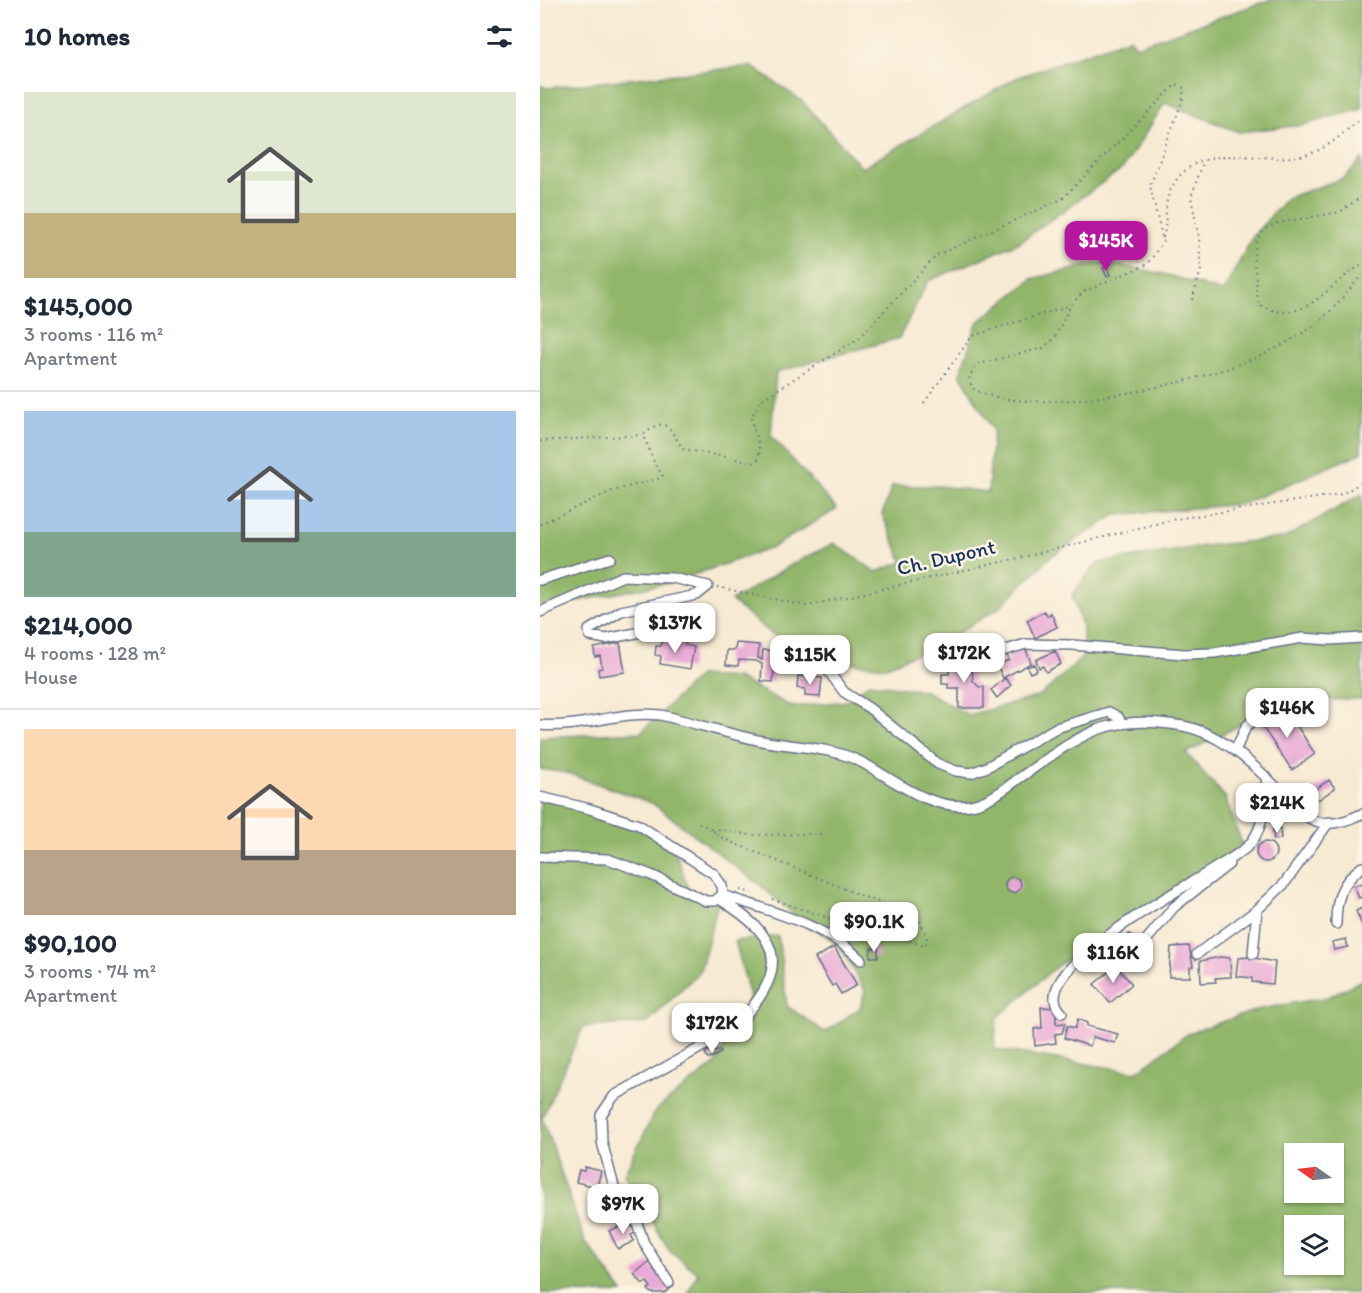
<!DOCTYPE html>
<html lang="en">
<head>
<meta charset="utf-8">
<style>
	:root { --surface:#fff; --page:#f6f6f7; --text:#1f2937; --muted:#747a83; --line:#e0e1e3; --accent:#b5179e }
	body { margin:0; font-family:Itim,sans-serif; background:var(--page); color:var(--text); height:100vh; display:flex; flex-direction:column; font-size:22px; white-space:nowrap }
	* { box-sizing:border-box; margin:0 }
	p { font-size:20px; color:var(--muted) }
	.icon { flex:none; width:33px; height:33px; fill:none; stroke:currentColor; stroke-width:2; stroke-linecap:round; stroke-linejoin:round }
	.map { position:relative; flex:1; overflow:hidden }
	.details { display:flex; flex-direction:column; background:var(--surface); width:540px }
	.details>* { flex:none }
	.needle { width:39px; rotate:284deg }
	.fabs { position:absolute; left:744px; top:1143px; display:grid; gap:12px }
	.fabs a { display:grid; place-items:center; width:60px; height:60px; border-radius:0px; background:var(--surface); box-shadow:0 2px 4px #0004; font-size:30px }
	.price { position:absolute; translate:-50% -51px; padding:0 14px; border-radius:12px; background:#fff; color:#222; font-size:20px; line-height:39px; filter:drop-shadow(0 2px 3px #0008) }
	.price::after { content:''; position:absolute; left:50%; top:36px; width:18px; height:14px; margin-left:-9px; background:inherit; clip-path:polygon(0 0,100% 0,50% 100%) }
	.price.active { background:var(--accent); color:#fff }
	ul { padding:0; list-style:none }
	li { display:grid; align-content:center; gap:12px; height:318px; padding:0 24px }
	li+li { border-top:2px solid var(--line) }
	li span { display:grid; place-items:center; height:186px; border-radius:0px; color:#555 }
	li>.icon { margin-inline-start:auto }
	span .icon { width:108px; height:108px; fill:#fffc; stroke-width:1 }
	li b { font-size:26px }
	h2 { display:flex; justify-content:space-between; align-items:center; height:72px; padding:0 24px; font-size:26px }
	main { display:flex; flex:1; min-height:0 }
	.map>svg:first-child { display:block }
	.forest { fill:#91b66b; stroke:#567264; stroke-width:1.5; fill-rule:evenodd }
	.building { fill:#e8a5d5 }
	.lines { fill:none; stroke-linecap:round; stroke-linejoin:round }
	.minor-casing { stroke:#687087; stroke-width:12 }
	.path { stroke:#687087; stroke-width:2; stroke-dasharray:1.5 4.5; stroke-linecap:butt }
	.minor { stroke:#fff; stroke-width:9 }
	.labels { text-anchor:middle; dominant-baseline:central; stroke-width:5; stroke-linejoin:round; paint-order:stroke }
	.street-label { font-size:21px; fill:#1b2f5e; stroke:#fcf5e5 }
</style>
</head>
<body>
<main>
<section class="details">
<h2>10 homes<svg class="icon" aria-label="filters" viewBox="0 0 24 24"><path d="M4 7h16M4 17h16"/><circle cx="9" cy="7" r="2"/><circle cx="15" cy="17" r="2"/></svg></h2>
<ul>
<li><span style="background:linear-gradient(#dfe7d0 65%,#c2b280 0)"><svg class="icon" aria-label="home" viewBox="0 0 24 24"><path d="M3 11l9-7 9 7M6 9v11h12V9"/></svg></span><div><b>$145,000</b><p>3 rooms · 116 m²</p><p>Apartment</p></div></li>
<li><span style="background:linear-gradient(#a9c7e8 65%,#7fa58c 0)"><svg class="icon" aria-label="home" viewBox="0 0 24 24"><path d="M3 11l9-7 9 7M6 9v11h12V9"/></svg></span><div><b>$214,000</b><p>4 rooms · 128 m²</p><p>House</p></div></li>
<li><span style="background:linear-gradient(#ffd9b3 65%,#b9a48a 0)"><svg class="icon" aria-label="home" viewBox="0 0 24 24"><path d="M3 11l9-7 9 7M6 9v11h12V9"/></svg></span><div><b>$90,100</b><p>3 rooms · 74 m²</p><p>Apartment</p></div></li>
</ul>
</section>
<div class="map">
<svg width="822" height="1293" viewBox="0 0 822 1293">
	<rect width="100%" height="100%" fill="#fcf5e5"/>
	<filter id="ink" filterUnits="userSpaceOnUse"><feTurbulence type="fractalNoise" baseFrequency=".0167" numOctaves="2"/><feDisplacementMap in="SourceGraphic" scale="12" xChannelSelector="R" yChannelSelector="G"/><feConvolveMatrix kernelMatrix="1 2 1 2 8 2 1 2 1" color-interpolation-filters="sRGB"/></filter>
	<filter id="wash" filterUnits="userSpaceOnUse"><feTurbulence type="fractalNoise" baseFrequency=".008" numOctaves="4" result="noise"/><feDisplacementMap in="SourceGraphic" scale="24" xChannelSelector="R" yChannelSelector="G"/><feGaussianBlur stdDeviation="1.35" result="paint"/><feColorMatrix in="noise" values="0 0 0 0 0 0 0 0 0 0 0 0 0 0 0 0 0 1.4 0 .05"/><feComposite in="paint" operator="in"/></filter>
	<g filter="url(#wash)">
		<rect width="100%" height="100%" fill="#f7ead3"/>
		<path class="forest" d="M729 0H822V109L763 125 699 132 625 103 583 168 478 243 388 281 359 338 236 372 231 436 297 509 231 548 133 582 27 603 0 612V85L6 88 211 66 262 101 322 168 476 78 590 38 596 46Z
			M822 159 821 453 702 504 575 515 510 557 459 608 396 646 344 667 296 661 232 634 191 601 251 565 294 543 336 572 363 562 342 514 352 486H398L448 492 453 430 420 374 437 323 492 279 563 262 632 276 683 292 713 236 747 198 804 178Z
			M822 494V699L746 701 646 753 685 797 703 846 612 908 517 966 457 1018 454 1049 596 1072 649 1033 720 1009 788 997 822 980V1293H148L158 1273 130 1251 84 1174 116 1110 175 1064 210 997 195 941 238 936 247 1006 285 1032 320 1008 325 991 299 945 253 914 220 885 112 803 27 773 0 769V737L101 732 159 676 197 678 252 707 306 701 329 683 386 691 428 715 500 696 543 657V628L532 595 557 563 664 546 745 538ZM754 1154H794V1192H754ZM754 1226H794V1264H754Z
			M0 798 51 808 132 841 149 891 172 899 185 877 160 971 107 1023 43 1027 2 1118 45 1241 83 1293H0Z"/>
		<g id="blocks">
			<path class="building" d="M566 266 570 275 567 277 563 268Z
				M505 611 507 616 511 613 517 627 495 638 487 620Z
				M123 638 145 642V645L154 647 150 669 120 664 121 656 115 655 116 646H121Z
				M80 643 85 672 59 676 58 669 62 668 60 656 55 657 54 648Z
				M196 643 219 645 218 658 222 660 223 650 235 651 233 682 221 681 222 664 216 661 199 660 198 666 186 665 187 650H195Z
				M485 647 491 663 463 678 457 665 469 660 467 655Z
				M515 651 521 664 506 672 503 666 499 668 496 660Z
				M432 657 433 663 427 665 428 669 432 670 433 681 439 687H444V708H419V688H408V684H402V674H409V659Z
				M494 664 497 670 490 673 487 667Z
				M258 676 282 678 280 697 265 696V689L257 688Z
				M465 678 471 685 457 698 451 690Z
				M735 710 739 716 746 712 752 718 775 754 752 770 719 722Z
				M789 780 795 788 778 800 772 791Z
				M740 828 741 839 734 840 733 829Z
				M716 852a10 10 0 1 1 20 0a10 10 0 1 1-20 0Z
				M465 885a8 8 0 1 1 16 0a8 8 0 1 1-16 0Z
				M822 883V897L819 898 814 886Z
				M822 908V925L816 911Z
				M589 934 600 941 581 963 572 953Z
				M806 939 808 947 794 950 792 942Z
				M649 946 653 966 650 967V977H629L631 947Z
				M294 947 317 985 301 994 295 984 292 986 275 958Z
				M331 948H338V957H330Z
				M680 957 690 958 691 977 675 978 676 982 661 983 660 961Z
				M709 957 735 962 733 984 712 982V978L696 976 698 958Z
				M576 966 592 984 570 1003 554 984Z
				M501 1007 516 1008V1024L525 1023 522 1033 515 1034 516 1043 495 1046 494 1029 502 1028Z
				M538 1019 547 1023V1026L578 1034 575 1043 553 1037 550 1046 524 1038 527 1026 535 1028Z
				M172 1049 174 1052 180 1050 181 1053 168 1059 165 1053Z
				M45 1167 61 1171 57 1187 36 1182 39 1170 44 1171Z
				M91 1188 102 1207 91 1212 81 1194Z
				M90 1222 95 1233 91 1235 94 1241 78 1249 69 1231Z
				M109 1262 131 1288 124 1293H111L108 1289 111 1287 107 1282 103 1284 94 1274Z"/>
		</g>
	</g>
	<g filter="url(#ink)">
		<use href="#blocks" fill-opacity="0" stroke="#687087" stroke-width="1.5"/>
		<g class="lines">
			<defs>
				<path id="minor" d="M0 580 70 558
					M0 612 83 576 132 578 168 586
					M136 625 66 639 50 636 49 630 81 611 157 595 168 586
					M459 652 486 644 532 645 644 654 674 653 763 638 790 640 822 638
					M245 666 286 668 304 692 329 708 398 764 416 771 431 773 447 767 516 728 569 712 578 717 582 724
					M0 725C42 729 79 710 121 715 155 723 188 734 222 741 254 747 294 747 323 763 356 781 391 811 431 805 448 802 465 789 478 779 540 736 564 712 643 726 677 732 706 758 730 781 744 795 762 820 783 823 796 825 810 819 822 814
					M695 751 706 727 720 713
					M0 797 50 809 99 825 174 874 182 886 183 894 175 901H166L111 875 68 859 0 857
					M725 816 741 792
					M182 895C229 911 286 924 321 960
					M796 924C796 899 801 882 822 867
					M657 954 717 910 744 884 789 822
					M713 954 717 910
					M593 956 634 907 689 864
					M522 1013C474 968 685 869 707 847 727 827 722 803 727 778
					M129 1283 104 1243 97 1223 87 1214 76 1194 62 1142 61 1115 74 1096 192 1030C247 974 249 941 179 899"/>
			</defs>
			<use href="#minor" class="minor-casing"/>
			<path class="path" d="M822 196 800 212 738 223 724 229 716 242 714 259 718 304C765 330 787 283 822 265
				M623 238C628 222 623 204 631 189 658 136 720 166 765 155 789 149 803 132 822 118
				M652 300 661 270 659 238 651 197 664 160
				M384 403 432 336 531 305
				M0 441 103 435
				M0 524 72 491 121 478 123 475 116 467 103 435 115 426 123 424 130 429 143 449 216 463C225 448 213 433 211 417L221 400 319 338 397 255 522 199 636 84 644 88 643 99 610 186 623 241 608 264 543 292 531 305 514 339 503 348 438 364 429 377 432 388C490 422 660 383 720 356 736 349 753 339 768 330 786 319 808 291 822 275
				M177 587 267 606 492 555 635 519 802 494 822 482
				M159 823 173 830
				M200 890 212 893
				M232 899 306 924 352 934 384 946 388 940 379 920 369 911 327 898 184 839 173 832 176 829 211 835 281 834"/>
			<use href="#minor" class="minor"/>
		</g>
	</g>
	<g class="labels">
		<g class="street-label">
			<text transform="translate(406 557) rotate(-13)">Ch. Dupont</text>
		</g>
	</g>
</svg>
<div class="fabs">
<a><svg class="needle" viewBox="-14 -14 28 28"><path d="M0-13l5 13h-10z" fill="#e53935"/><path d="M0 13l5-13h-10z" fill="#747a83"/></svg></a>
<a><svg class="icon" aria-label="layers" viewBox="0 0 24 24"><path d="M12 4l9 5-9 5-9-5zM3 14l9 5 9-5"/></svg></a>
</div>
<b class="price active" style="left:566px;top:272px">$145K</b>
<b class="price" style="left:135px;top:654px">$137K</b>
<b class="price" style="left:424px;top:684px">$172K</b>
<b class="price" style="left:270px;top:686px">$115K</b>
<b class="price" style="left:747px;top:739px">$146K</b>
<b class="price" style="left:737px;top:834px">$214K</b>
<b class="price" style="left:334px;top:953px">$90.1K</b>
<b class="price" style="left:573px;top:984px">$116K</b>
<b class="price" style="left:172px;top:1054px">$172K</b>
<b class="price" style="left:83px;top:1235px">$97K</b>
</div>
</main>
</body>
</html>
